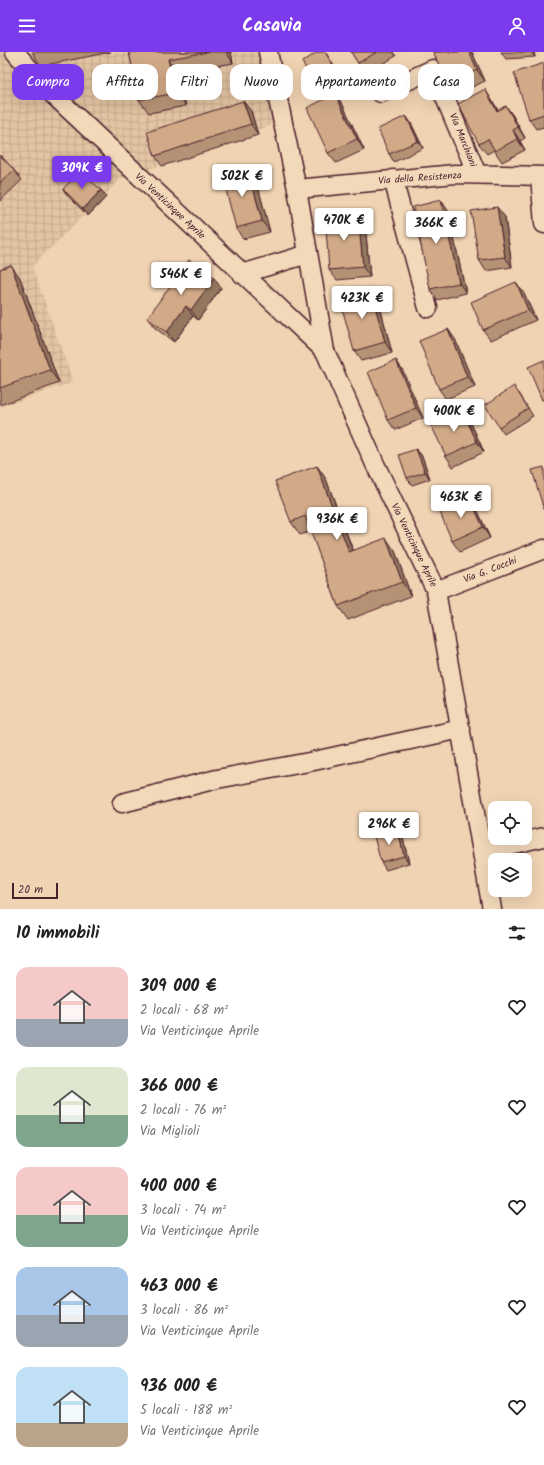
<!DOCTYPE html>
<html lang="it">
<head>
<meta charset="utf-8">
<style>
	:root { --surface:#fff; --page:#f6f6f6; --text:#222; --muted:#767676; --accent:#7c3aed }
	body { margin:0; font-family:Kalam,sans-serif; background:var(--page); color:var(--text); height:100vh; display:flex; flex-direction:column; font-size:15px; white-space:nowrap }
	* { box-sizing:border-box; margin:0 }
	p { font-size:13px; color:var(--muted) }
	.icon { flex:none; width:22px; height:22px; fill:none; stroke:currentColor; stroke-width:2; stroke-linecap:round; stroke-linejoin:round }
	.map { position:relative; height:857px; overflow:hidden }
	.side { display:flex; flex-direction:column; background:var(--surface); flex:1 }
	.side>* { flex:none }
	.banner { position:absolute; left:12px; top:12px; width:520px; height:36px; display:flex; gap:8px }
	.tools { position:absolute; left:488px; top:749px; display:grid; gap:8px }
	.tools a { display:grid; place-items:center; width:44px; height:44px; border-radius:8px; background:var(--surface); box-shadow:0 4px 16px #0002; font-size:20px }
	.scale { position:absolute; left:12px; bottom:10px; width:46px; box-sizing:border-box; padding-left:4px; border:2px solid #4a1f2b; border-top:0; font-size:11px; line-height:14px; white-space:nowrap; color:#4a1f2b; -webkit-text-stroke:3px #f2d9ba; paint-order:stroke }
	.price { position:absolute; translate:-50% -34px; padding:0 9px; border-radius:4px; background:#fff; color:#222; font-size:13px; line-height:26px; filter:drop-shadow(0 1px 2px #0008) }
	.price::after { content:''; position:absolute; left:50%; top:24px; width:12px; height:9px; margin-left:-6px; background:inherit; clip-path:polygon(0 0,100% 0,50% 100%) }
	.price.current { background:var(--accent); color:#fff }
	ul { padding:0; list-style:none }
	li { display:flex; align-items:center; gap:12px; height:100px; padding:0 16px }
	li span { display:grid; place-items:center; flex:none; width:112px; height:80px; border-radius:12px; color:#555 }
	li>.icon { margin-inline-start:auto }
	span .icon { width:48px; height:48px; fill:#fffc; stroke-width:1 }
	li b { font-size:17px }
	h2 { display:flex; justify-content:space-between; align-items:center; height:48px; padding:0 16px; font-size:17px }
	.tag { padding:0 14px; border-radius:12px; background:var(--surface); box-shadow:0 4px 16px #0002; font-size:14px; line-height:36px }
	.tag.current { background:var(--accent); color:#fff }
	header { display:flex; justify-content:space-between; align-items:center; height:52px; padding:0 16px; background:var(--accent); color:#fff; font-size:18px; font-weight:700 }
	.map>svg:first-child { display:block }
	.industrial { fill:url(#industrial-grid) }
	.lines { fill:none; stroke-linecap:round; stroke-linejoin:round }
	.minor-casing { stroke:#4a1f2b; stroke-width:21 }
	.minor { stroke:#f2d9ba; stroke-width:18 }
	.wall { fill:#b59275; stroke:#4a1f2b }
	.shaded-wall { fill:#93775f; stroke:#4a1f2b }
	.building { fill:#d2aa88; stroke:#4a1f2b }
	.labels { text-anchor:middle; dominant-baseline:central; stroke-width:3; stroke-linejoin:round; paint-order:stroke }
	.street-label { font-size:10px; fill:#4a1f2b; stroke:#f2d9ba }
</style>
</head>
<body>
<header><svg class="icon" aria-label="menu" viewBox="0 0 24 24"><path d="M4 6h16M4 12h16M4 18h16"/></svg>Casavia<svg class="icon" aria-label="person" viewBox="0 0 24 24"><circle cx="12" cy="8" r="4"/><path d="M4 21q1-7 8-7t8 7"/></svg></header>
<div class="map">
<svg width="544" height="857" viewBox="0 0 544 857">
	<defs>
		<pattern id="industrial-grid" width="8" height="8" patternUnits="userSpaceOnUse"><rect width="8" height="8" fill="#e3c4a3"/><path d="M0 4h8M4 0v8" fill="none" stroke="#c4a88c"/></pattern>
	</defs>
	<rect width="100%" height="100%" fill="#efd3b2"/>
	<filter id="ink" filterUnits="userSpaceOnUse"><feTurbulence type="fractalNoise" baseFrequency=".025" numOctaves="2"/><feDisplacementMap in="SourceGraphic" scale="8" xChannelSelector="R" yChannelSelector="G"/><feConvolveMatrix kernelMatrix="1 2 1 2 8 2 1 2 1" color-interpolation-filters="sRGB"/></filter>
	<g filter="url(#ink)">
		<path class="industrial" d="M0 0H266L279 70 121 127 32 214 73 330 0 355Z"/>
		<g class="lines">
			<defs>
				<path id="minor" d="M15 0 45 35 325 299 375 412 436 539 492 857
					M268 0 297 137 325 299
					M381 41 433 17 477 122
					M540 124 544 172
					M393 127 428 256
					M297 137 455 122 544 124
					M242 222 308 202
					M436 539 544 497
					M122 751 217 727 309 710 461 677
					M482 799 544 785"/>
			</defs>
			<use href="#minor" class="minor-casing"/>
			<use href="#minor" class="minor"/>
		</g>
		<path class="wall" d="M32 0H111L41 14Z
			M129 0H231L233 11 177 21 186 54 149 61 139 48Z
			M325 0 341 26 320 39 315 32Z
			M351 0H393L396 4 365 22Z
			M433 0H472L485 29 455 43 448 32Z
			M501 0H534L535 5 506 7Z
			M544 11V75L536 77 529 67Z
			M335 42 343 53 364 98 336 111 328 101Z
			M492 48 498 58 506 54 513 64 525 86 520 89 525 98 502 110 494 98 487 102 479 92Z
			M251 59 258 83 162 114 155 104Z
			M406 64 411 71 423 96 394 110 389 102Z
			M0 103 14 118 22 128 0 149Z
			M248 116 256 127 270 180 243 187 236 176Z
			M63 137 101 138 106 145 88 164 68 144Z
			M441 148 448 159 466 241 437 248 430 237Z
			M505 165 512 215 486 219 479 208Z
			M365 172 370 225 337 228 329 218Z
			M11 213 20 226 59 331 0 353V217Z
			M221 236 198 268 193 264 174 290 155 276 147 266Z
			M370 237 378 247 392 301 361 309 354 299Z
			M524 241 536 268 491 288 483 278Z
			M455 287 475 335 446 347 439 337Z
			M396 308 403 319 423 366 395 378 388 368Z
			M519 341 533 364 504 382 499 375Z
			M462 358 470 369 484 400 453 415 446 404Z
			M416 397 422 404 430 427 412 433 407 426Z
			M317 414 326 427 353 498 395 499 411 544 348 568 338 554 311 479 300 483 291 470Z
			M469 444 476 455 490 486 460 500 452 489Z
			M398 779 403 786 409 811 386 818 381 810Z"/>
		<path class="shaded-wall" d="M226 0H231L233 11Z
			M325 0 328 4 341 26 336 18Z
			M469 0H472L485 29 477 18Z
			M531 0H534L535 5Z
			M168 7 177 21 186 54 176 41Z
			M485 37 492 48 504 69 497 59Z
			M335 42 343 53 364 98 357 87Z
			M243 49 251 59 258 83 251 72Z
			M506 54 513 64 525 86 518 75Z
			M406 64 411 71 423 96 418 89Z
			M513 78 520 89 525 98 517 87Z
			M248 116 256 127 270 180 262 169Z
			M101 138 106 145 88 164 83 157Z
			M441 148 448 159 466 241 459 231Z
			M497 155 505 165 512 215 505 205Z
			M358 161 365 172 370 225 363 215Z
			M11 213 20 226 59 331 50 318Z
			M214 226 221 236 198 268 191 258Z
			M516 230 524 241 536 268 528 258Z
			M370 237 378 247 392 301 385 290Z
			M186 254 193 264 174 290 167 280Z
			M448 277 455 287 475 335 467 325Z
			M396 308 403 319 423 366 416 356Z
			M462 358 470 369 484 400 477 390Z
			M416 397 422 404 430 427 425 420Z
			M317 414 326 427 358 513 349 500Z
			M469 444 476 455 490 486 483 475Z
			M386 486 395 499 411 544 402 530Z
			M398 779 403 786 409 811 404 804Z"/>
		<path class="building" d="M129 0H208L168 7 176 41 139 48Z
			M318 0H325L336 18 315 32 302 10Z
			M351 0H377L358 11Z
			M433 0H469L477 18 448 32Z
			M544 11V62L529 67 514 21Z
			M485 37 497 59 506 54 518 75 513 78 517 87 495 99 488 87 479 92 458 52Z
			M335 42 357 87 328 101 307 56Z
			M243 49 251 72 155 104 147 80Z
			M406 64 418 89 389 102 378 77Z
			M0 103 14 118 0 131Z
			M248 116 262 169 236 176 222 123Z
			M80 119 101 138 83 157 63 137Z
			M441 148 459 231 430 237 413 155Z
			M497 155 505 205 479 208 471 159Z
			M358 161 363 215 329 218 325 164Z
			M189 208 214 226 191 258 186 254 167 280 147 266Z
			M11 213 50 318 0 336V217Z
			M516 230 528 258 483 278 471 250Z
			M370 237 385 290 354 299 339 245Z
			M448 277 467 325 439 337 419 289Z
			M396 308 416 356 388 368 368 320Z
			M544 308V348H542L528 315Z
			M514 334 528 356 499 375 485 353Z
			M462 358 477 390 446 404 431 373Z
			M416 397 425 420 407 426 399 403Z
			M317 414 349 500 386 486 402 530 338 554 305 464 291 470 275 429Z
			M544 415V458L532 418Z
			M469 444 483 475 452 489 439 458Z
			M398 779 404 804 381 810 374 785Z"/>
	</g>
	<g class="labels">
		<g class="street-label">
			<text transform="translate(463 88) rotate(68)">Via Marchiani</text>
			<text transform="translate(420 126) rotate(-4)">Via della Resistenza</text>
			<text transform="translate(170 154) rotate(43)">Via Venticinque Aprile</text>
			<text transform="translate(414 493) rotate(64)">Via Venticinque Aprile</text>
			<text transform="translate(490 518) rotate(-21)">Via G. Cocchi</text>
		</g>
	</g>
</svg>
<div class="tools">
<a><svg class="icon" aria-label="locate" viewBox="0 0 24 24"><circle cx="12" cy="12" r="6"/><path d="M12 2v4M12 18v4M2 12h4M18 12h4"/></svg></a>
<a><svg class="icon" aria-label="layers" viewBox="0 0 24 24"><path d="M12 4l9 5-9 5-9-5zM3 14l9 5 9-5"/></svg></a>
</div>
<div class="scale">20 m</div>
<b class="price current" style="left:82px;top:138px">309K €</b>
<b class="price" style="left:242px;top:146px">502K €</b>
<b class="price" style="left:344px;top:190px">470K €</b>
<b class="price" style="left:436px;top:193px">366K €</b>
<b class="price" style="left:181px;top:244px">546K €</b>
<b class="price" style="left:362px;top:268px">423K €</b>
<b class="price" style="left:454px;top:381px">400K €</b>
<b class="price" style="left:461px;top:467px">463K €</b>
<b class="price" style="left:337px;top:489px">936K €</b>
<b class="price" style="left:389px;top:794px">296K €</b>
<div class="banner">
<a class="tag current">Compra</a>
<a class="tag">Affitta</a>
<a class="tag">Filtri</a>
<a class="tag">Nuovo</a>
<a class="tag">Appartamento</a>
<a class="tag">Casa</a>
</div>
</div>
<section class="side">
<h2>10 immobili<svg class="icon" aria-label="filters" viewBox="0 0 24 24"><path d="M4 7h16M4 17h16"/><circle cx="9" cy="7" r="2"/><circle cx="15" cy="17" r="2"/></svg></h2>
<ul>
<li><span style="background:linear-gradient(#f6c9c9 65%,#9aa5b1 0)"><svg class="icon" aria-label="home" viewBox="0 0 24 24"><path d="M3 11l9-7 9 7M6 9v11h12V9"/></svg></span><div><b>309 000 €</b><p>2 locali · 68 m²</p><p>Via Venticinque Aprile</p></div><svg class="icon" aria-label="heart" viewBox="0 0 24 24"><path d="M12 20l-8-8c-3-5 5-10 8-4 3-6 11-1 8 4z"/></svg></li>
<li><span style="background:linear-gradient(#dfe7d0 60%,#7fa58c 0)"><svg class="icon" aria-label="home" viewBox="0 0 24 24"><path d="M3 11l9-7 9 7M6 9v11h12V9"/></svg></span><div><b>366 000 €</b><p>2 locali · 76 m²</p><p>Via Miglioli</p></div><svg class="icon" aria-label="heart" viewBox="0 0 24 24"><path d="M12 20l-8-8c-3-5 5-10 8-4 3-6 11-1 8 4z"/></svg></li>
<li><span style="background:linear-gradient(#f6c9c9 60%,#7fa58c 0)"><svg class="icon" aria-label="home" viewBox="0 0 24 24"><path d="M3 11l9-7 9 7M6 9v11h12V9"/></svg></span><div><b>400 000 €</b><p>3 locali · 74 m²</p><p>Via Venticinque Aprile</p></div><svg class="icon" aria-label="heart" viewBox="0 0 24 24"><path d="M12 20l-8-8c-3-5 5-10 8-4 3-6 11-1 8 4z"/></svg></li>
<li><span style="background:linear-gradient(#a9c7e8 60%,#9aa5b1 0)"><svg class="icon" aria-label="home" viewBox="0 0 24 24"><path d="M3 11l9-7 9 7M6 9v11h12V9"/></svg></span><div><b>463 000 €</b><p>3 locali · 86 m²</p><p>Via Venticinque Aprile</p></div><svg class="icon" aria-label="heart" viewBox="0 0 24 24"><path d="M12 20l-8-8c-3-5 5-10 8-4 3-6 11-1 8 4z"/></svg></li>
<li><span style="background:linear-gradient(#bfe0f5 70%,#b9a48a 0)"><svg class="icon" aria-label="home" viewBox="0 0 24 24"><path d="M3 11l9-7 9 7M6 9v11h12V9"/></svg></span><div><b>936 000 €</b><p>5 locali · 188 m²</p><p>Via Venticinque Aprile</p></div><svg class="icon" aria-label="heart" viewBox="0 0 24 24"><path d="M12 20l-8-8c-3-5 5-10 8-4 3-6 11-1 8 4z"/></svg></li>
</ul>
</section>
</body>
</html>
